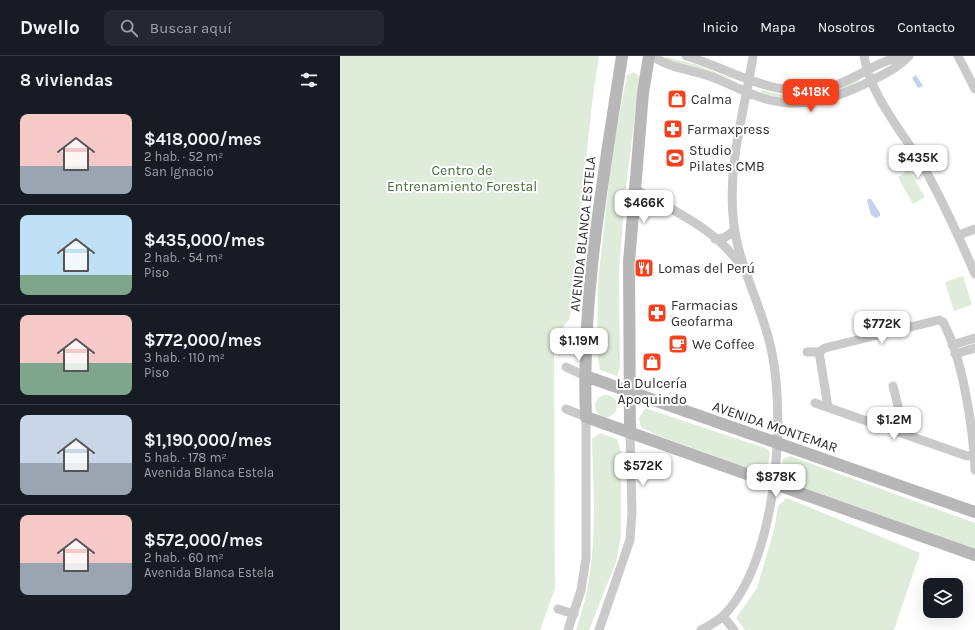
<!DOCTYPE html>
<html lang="es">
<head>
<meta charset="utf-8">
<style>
	:root { --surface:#171b24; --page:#242831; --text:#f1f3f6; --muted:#9ea1a6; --line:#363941; --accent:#f5411d }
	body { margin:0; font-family:Karla,sans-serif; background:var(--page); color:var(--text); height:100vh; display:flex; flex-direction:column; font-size:15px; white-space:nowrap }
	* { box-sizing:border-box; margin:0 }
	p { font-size:13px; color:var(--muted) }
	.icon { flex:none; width:22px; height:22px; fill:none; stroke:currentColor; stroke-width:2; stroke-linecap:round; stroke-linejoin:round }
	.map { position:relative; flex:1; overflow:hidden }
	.side { display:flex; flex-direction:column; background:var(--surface); width:340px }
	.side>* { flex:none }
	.controls { position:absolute; left:583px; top:522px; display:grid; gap:8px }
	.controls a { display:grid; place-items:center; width:40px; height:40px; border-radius:8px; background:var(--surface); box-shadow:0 4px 16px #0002; font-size:20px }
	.price { position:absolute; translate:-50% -34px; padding:0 9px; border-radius:8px; background:#fff; color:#222; font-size:13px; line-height:26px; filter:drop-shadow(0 1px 2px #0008) }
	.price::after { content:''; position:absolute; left:50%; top:24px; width:12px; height:9px; margin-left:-6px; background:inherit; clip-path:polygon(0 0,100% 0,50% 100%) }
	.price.active { background:var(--accent); color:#fff }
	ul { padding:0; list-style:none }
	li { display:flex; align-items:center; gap:12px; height:100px; padding:0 20px }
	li+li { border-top:1px solid var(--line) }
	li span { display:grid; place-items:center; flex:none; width:112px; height:80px; border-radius:8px; color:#555 }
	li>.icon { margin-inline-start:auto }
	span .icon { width:48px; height:48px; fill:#fffc; stroke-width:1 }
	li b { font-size:17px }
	h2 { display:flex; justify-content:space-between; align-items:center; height:48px; padding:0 20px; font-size:17px }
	header { display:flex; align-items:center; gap:24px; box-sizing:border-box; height:56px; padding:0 20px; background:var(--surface); border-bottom:1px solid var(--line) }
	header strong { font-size:19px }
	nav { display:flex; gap:22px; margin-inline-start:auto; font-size:14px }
	.search { width:280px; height:36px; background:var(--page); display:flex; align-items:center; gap:10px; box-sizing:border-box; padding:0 14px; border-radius:8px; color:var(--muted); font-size:15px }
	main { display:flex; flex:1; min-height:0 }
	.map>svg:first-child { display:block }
	.green { fill:#dfecd9 }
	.water { fill:#c3d3ee }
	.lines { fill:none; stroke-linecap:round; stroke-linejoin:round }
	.street { stroke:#cacaca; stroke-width:9 }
	.secondary { stroke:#b7b7b7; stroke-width:12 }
	.labels { text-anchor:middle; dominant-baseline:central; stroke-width:4; stroke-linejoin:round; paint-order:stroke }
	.poi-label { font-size:14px; fill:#2d2d2d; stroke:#fff; text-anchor:start }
	.park-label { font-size:14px; fill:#436c36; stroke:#fff }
	.street-label { font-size:14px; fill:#2d2d2d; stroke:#fff }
</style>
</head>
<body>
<header>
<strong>Dwello</strong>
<div class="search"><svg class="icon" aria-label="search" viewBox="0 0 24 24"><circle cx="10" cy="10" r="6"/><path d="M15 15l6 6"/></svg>Buscar aquí</div>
<nav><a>Inicio</a><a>Mapa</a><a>Nosotros</a><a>Contacto</a></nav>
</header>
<main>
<section class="side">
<h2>8 viviendas<svg class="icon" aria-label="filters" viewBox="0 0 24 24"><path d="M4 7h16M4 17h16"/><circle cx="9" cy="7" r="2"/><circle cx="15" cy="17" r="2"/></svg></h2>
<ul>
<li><span style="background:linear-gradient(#f6c9c9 65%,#9aa5b1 0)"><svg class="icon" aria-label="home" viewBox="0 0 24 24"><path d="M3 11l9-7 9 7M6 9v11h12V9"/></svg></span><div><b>$418,000/mes</b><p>2 hab. · 52 m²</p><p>San Ignacio</p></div></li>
<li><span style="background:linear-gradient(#bfe0f5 75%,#7fa58c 0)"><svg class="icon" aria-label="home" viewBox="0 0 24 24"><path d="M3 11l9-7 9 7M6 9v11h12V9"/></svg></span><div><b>$435,000/mes</b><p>2 hab. · 54 m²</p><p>Piso</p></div></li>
<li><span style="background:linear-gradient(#f6c9c9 60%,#7fa58c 0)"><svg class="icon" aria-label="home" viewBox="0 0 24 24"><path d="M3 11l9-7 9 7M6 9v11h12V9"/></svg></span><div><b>$772,000/mes</b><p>3 hab. · 110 m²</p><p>Piso</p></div></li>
<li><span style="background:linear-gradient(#c9d6e8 60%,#9aa5b1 0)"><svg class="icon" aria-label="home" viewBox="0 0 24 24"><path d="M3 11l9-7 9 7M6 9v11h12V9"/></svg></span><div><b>$1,190,000/mes</b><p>5 hab. · 178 m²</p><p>Avenida Blanca Estela</p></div></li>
<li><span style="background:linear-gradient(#f6c9c9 60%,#9aa5b1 0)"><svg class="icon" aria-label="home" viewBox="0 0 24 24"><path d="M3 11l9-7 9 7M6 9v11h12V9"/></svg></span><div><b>$572,000/mes</b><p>2 hab. · 60 m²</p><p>Avenida Blanca Estela</p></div></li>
</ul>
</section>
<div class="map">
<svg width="635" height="574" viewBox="0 0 635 574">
	<rect width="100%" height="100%" fill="#fff"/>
	<path class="green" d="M0 0H259L252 47 230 262 214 283 215 533 200 574H0Z
		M326 1 354 8 396 24 325 5Z
		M294 16 300 21 285 138 279 217 280 312 277 320 260 314 257 297 258 226 272 98 287 19Z
		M517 23 519 24 518 27C488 41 455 49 422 37L421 35 423 34C459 46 484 36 517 23Z
		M569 114 585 141 573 148 558 121Z
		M623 220 632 249 614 255 605 226Z
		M330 258 343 262 344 272 339 268H330Z
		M255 350a11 11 0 1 1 22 0a11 11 0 1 1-22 0Z
		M305 352 428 393 430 398 427 413 422 417 314 378 301 371 299 362Z
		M260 377 277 383 281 396V480L276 506 249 574H236C259 511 254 449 252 383Z
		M450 400 635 467V493L443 424 440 419 443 403Z
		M447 442 580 497 554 574H405L396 562 417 532 434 474 438 450Z"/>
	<path class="water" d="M576 19 583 30 578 32 572 22Z
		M528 143H531L540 157V160L536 162 531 159 527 145Z"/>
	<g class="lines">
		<path class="street" d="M313 0C326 11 352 14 369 20 389 27 408 38 429 44 465 53 499 41 531 25 546 17 558 12 569 0
			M346 0C394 14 439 46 490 31 518 23 539 2 569 0
			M524 0C530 39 563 77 583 110 603 145 619 181 635 218
			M618 0 635 33
			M295 133C336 156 375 172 403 212
			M619 179 635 173
			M375 183 384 182 394 175
			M612 289 635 282
			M467 296H479L485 292 599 264 603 266C623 303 633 371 635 414
			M479 296 488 351
			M615 298 635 292
			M226 311 245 320
			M553 330 565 378
			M475 347 627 400 634 399
			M226 353 246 361V502L241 534 228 574
			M218 553 234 558
			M383 560 394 574
			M259 574 290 484 292 456 290 377
			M361 574C369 570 378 565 384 559 436 506 446 367 432 297 423 250 396 207 393 160 388 105 405 53 413 0"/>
		<path class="secondary" d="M282 0C264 119 241 240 246 361L635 499
			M245 320 635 456
			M290 377 289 206 303 37 309 0"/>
	</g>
	<defs>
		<symbol id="shop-square" viewBox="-11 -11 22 22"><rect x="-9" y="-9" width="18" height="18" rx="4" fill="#f5411d" stroke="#fff"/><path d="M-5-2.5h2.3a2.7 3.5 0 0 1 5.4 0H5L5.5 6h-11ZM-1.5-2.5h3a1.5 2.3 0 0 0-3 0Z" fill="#fff"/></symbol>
		<symbol id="pharmacy-square" viewBox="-11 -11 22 22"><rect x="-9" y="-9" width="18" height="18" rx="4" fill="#f5411d" stroke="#fff"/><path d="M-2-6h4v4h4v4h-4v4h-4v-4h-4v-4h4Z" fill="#fff"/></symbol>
		<symbol id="stadium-square" viewBox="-11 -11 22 22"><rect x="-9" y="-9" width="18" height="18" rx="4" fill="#f5411d" stroke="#fff"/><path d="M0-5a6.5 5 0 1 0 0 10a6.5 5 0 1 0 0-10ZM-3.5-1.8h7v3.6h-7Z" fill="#fff"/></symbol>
		<symbol id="restaurant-square" viewBox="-11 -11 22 22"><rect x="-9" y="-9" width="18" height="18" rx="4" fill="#f5411d" stroke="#fff"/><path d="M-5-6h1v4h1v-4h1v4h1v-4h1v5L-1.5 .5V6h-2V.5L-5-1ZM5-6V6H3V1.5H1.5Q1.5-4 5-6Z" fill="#fff"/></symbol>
		<symbol id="cafe-square" viewBox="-11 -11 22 22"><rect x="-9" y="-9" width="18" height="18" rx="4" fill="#f5411d" stroke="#fff"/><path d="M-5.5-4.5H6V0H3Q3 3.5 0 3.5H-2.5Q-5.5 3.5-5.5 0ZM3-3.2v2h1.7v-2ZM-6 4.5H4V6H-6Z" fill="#fff"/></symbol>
	</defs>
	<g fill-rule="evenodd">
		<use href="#shop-square" x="326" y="32" width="22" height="22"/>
		<use href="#pharmacy-square" x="322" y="62" width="22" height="22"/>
		<use href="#stadium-square" x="324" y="91" width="22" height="22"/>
		<use href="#restaurant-square" x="293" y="201" width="22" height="22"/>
		<use href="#pharmacy-square" x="306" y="246" width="22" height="22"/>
		<use href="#cafe-square" x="327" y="277" width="22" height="22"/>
		<use href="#shop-square" x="301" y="295" width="22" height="22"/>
	</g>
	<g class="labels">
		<g class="poi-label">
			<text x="351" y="43">Calma</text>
			<text x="347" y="73">Farmaxpress</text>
			<text x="349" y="94">Studio<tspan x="349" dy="16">Pilates CMB</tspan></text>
			<text x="318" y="212">Lomas del Perú</text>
			<text x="331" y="249">Farmacias<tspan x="331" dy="16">Geofarma</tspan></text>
			<text x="352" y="288">We Coffee</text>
			<text x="312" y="327" text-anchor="middle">La Dulcería<tspan x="312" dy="16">Apoquindo</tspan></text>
		</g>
		<g class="park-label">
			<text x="122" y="114">Centro de<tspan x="122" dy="16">Entrenamiento Forestal</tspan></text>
		</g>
		<g class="street-label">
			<text transform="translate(243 178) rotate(-84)">AVENIDA BLANCA ESTELA</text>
			<text transform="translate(435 371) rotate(19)">AVENIDA MONTEMAR</text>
		</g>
	</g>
</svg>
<div class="controls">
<a><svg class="icon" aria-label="layers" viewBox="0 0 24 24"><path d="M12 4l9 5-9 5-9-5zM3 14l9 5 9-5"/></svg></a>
</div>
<b class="price active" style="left:471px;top:57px">$418K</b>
<b class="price" style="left:578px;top:123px">$435K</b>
<b class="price" style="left:304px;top:168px">$466K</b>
<b class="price" style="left:542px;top:289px">$772K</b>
<b class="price" style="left:239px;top:306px">$1.19M</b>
<b class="price" style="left:554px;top:385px">$1.2M</b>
<b class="price" style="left:303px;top:431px">$572K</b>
<b class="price" style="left:436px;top:442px">$878K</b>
</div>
</main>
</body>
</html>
